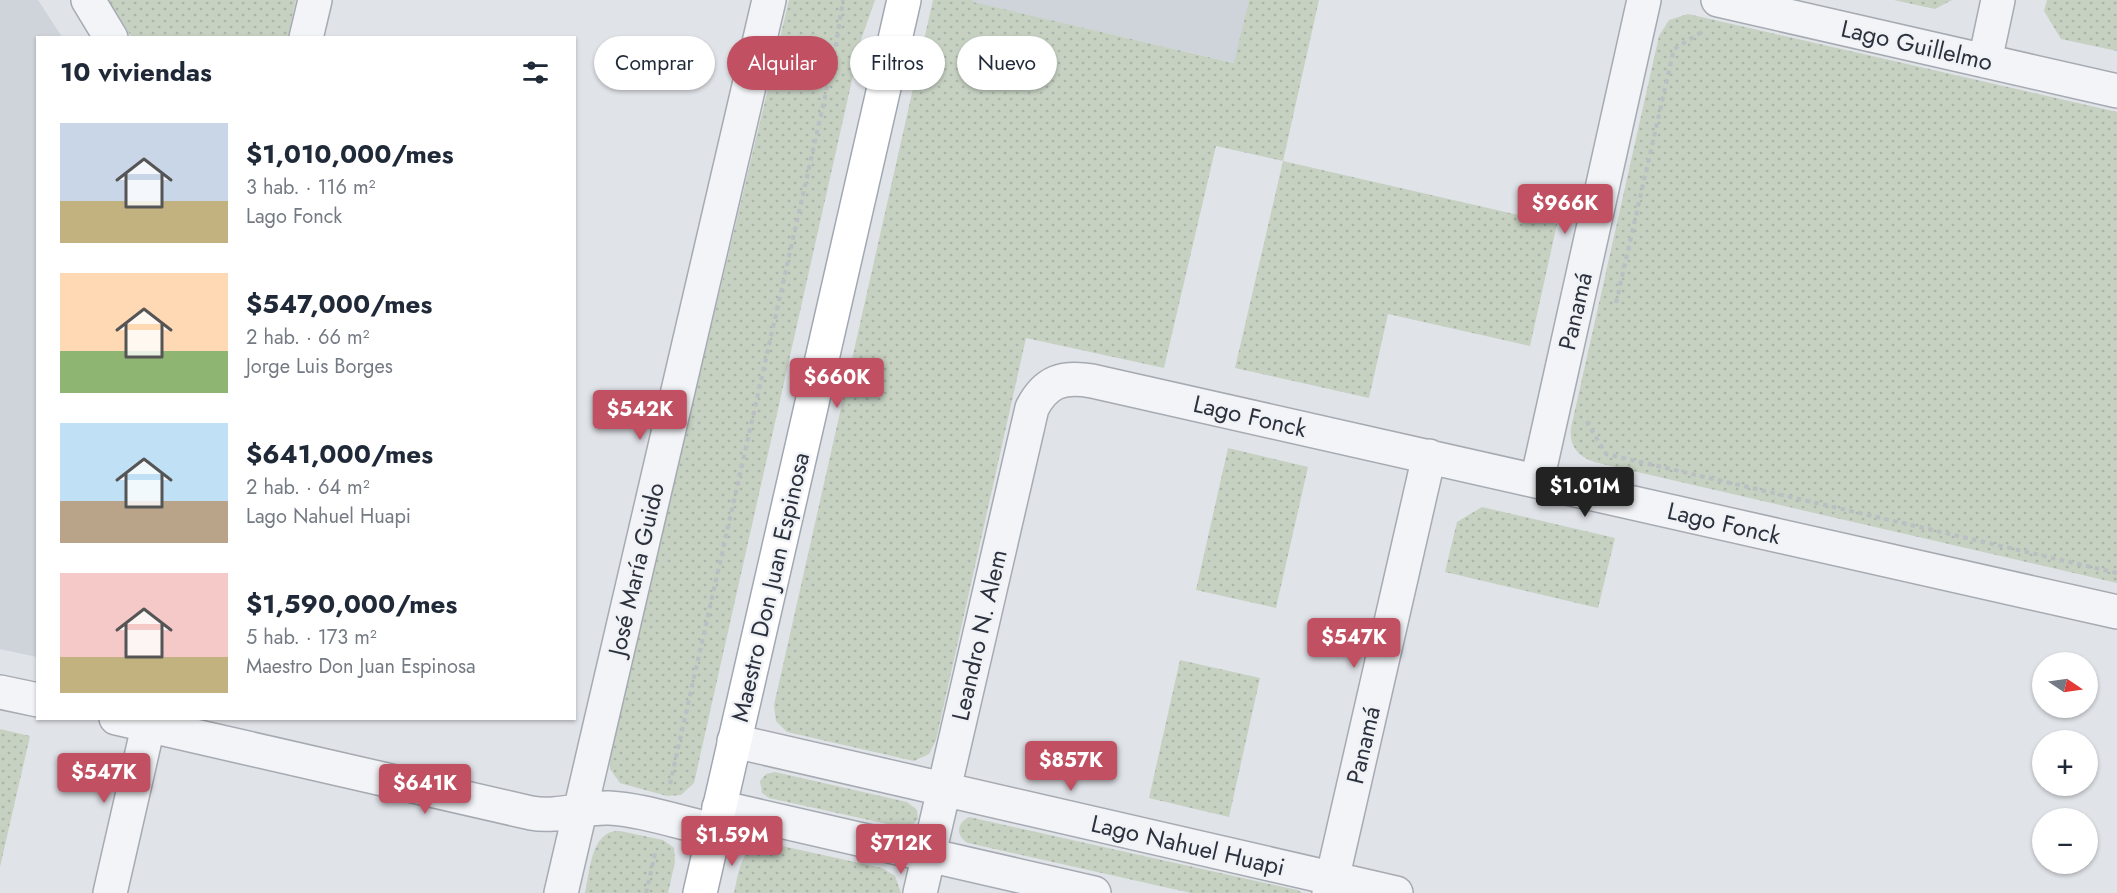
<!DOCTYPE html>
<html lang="es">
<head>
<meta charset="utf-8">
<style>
	:root { --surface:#fff; --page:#f6f6f7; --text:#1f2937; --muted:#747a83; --accent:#c15162 }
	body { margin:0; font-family:Jost,sans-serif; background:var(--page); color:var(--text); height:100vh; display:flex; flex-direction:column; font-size:22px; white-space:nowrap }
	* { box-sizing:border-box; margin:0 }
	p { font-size:20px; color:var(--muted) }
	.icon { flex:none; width:33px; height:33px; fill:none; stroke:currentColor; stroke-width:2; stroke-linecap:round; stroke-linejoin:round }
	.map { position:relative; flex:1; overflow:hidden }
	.drawer { position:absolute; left:36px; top:36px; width:540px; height:684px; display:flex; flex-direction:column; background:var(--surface); border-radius:0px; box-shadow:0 2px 4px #0004 }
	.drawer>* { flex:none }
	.hud { position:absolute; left:594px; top:36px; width:570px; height:54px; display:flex; gap:12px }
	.needle { width:39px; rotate:103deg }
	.fabs { position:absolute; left:2032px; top:652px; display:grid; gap:12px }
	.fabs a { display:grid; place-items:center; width:66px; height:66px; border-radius:50%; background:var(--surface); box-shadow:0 2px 4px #0004; font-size:30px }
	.price { position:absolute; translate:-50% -51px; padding:0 14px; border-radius:6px; background:var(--accent); color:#fff; font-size:20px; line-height:39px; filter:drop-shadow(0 2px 3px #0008) }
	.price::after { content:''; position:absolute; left:50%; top:36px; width:18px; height:14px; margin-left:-9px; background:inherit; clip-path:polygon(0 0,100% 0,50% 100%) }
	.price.current { background:#222; color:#fff }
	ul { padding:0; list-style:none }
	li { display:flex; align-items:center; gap:18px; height:150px; padding:0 24px }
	li span { display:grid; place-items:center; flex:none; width:168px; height:120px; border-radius:0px; color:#555 }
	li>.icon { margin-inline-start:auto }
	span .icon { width:72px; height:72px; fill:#fffc; stroke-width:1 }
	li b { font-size:26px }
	h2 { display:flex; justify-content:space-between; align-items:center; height:72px; padding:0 24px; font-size:26px }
	.tag { padding:0 21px; border-radius:27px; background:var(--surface); box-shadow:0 2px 4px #0004; font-size:21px; line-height:54px }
	.tag.current { background:var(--accent); color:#fff }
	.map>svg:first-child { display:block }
	.built { fill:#cfd3da }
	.grass { fill:url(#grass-dots) }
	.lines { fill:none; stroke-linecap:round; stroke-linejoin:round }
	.minor-casing { stroke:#a6aab2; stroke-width:36 }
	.major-casing { stroke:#a1a8b2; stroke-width:36 }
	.path { stroke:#bbbec3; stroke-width:4; stroke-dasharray:4.5 4.5; stroke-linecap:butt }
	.minor { stroke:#f3f4f7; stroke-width:33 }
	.major { stroke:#fff; stroke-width:33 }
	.labels { text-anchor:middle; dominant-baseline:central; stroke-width:5; stroke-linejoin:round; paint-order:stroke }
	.street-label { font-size:24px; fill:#2b323e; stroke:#f0f2f6 }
</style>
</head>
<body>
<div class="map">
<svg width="2117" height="893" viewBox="0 0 2117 893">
	<defs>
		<pattern id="grass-dots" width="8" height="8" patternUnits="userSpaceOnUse" patternTransform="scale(1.5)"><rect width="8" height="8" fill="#c6d1c2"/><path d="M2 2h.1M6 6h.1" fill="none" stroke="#aab4a8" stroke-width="1.8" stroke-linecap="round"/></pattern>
	</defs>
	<rect width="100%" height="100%" fill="#e0e3e8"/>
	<path class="built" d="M0 0H38L62 37 38 38 37 657 0 649Z
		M973 0H1249L1235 63 972 2Z"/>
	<path class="grass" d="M108 0H296L288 37 132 38Z
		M789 0H875L861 40 694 783 681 795 667 796 620 783 610 769V752Z
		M933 0H973V2L1234 63 1249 0H1319L1283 161 1557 224 1530 346 1388 314 1369 398 1235 368 1283 161 1216 146 1164 368 1026 338 936 740 929 754 914 761 787 732 776 721 774 705Z
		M1894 0H1952L1935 9Z
		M2047 0H2117V51L2061 39 2044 11Z
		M1688 14 2117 112V583L1594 462C1577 456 1569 445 1571 428L1659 36 1669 20Z
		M1228 448 1308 467 1276 608 1196 590Z
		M1482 507 1615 538 1598 608 1445 572 1457 522Z
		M1180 660 1260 678 1229 817 1149 798Z
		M0 729 30 736 0 867Z
		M775 772 907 802 917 810 918 819 913 825 901 827 769 798 762 793 760 781 766 774Z
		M969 817 1297 890 1303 893H1191L968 843C955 836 957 823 969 817Z
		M620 831 663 840 674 848 675 862 668 893H585C590 871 591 829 620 831Z
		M764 842 882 868 895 876 901 893H734C739 872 740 848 764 842Z"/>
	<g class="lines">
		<defs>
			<path id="minor" d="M88 0 111 38
				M1718 0 2117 91
				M306 38 315 0
				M1985 61 1998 0
				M1537 481 1644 0
				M0 692 38 700
				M116 718 531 813C558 818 582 807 609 808 644 810 680 823 714 830
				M734 741 1396 893
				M719 807 1094 893
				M110 893 150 718
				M561 893 769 0
				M920 893 1032 408C1046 381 1063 376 1092 381L2117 612
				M1329 893 1429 456"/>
			<path id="major" d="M700 893 904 0"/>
		</defs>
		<use href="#minor" class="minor-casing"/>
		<use href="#major" class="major-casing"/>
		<path class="path" d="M1616 303 1674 49 1700 33 1705 35
			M1589 421 1588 424 1606 454 2117 573
			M670 784 834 57 843 0
			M646 893 656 850"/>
		<use href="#minor" class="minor"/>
		<use href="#major" class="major"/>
	</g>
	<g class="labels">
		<g class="street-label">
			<text transform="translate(1917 45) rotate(13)">Lago Guillelmo</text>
			<text transform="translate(1575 311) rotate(-77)">Panamá</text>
			<text transform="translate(1250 416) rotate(13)">Lago Fonck</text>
			<text transform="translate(1724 523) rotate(13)">Lago Fonck</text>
			<text transform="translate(636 569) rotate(-77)">José María Guido</text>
			<text transform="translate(770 587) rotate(-77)">Maestro Don Juan Espinosa</text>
			<text transform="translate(979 635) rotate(-77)">Leandro N. Alem</text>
			<text transform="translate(1363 745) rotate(-77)">Panamá</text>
			<text transform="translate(1188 845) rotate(13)">Lago Nahuel Huapi</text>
		</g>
	</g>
</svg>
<div class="fabs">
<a><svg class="needle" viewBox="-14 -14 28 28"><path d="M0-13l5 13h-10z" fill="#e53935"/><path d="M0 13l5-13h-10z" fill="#747a83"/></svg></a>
<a>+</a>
<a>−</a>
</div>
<b class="price" style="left:1565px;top:235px">$966K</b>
<b class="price" style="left:837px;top:409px">$660K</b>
<b class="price" style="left:640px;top:441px">$542K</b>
<b class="price current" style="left:1585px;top:518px">$1.01M</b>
<b class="price" style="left:1354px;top:669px">$547K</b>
<b class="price" style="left:1071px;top:792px">$857K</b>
<b class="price" style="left:104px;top:804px">$547K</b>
<b class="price" style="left:425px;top:815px">$641K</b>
<b class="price" style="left:732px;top:867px">$1.59M</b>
<b class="price" style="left:901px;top:875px">$712K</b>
<div class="hud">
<a class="tag">Comprar</a>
<a class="tag current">Alquilar</a>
<a class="tag">Filtros</a>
<a class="tag">Nuevo</a>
</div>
<section class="drawer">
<h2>10 viviendas<svg class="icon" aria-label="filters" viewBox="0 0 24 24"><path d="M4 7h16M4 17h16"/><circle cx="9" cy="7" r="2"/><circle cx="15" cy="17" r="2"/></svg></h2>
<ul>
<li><span style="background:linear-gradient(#c9d6e8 65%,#c2b280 0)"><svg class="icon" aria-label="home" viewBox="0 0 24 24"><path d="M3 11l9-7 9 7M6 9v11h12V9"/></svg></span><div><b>$1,010,000/mes</b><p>3 hab. · 116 m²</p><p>Lago Fonck</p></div></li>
<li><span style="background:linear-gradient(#ffd9b3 65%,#8fb573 0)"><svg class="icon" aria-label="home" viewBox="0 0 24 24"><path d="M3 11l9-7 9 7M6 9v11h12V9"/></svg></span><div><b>$547,000/mes</b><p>2 hab. · 66 m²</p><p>Jorge Luis Borges</p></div></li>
<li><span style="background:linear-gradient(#bfe0f5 65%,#b9a48a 0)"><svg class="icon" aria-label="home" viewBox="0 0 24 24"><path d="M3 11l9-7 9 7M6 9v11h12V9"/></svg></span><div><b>$641,000/mes</b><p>2 hab. · 64 m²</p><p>Lago Nahuel Huapi</p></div></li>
<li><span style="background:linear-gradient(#f6c9c9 70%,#c2b280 0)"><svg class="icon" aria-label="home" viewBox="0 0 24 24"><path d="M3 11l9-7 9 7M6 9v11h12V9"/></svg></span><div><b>$1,590,000/mes</b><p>5 hab. · 173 m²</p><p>Maestro Don Juan Espinosa</p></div></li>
</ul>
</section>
</div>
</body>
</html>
